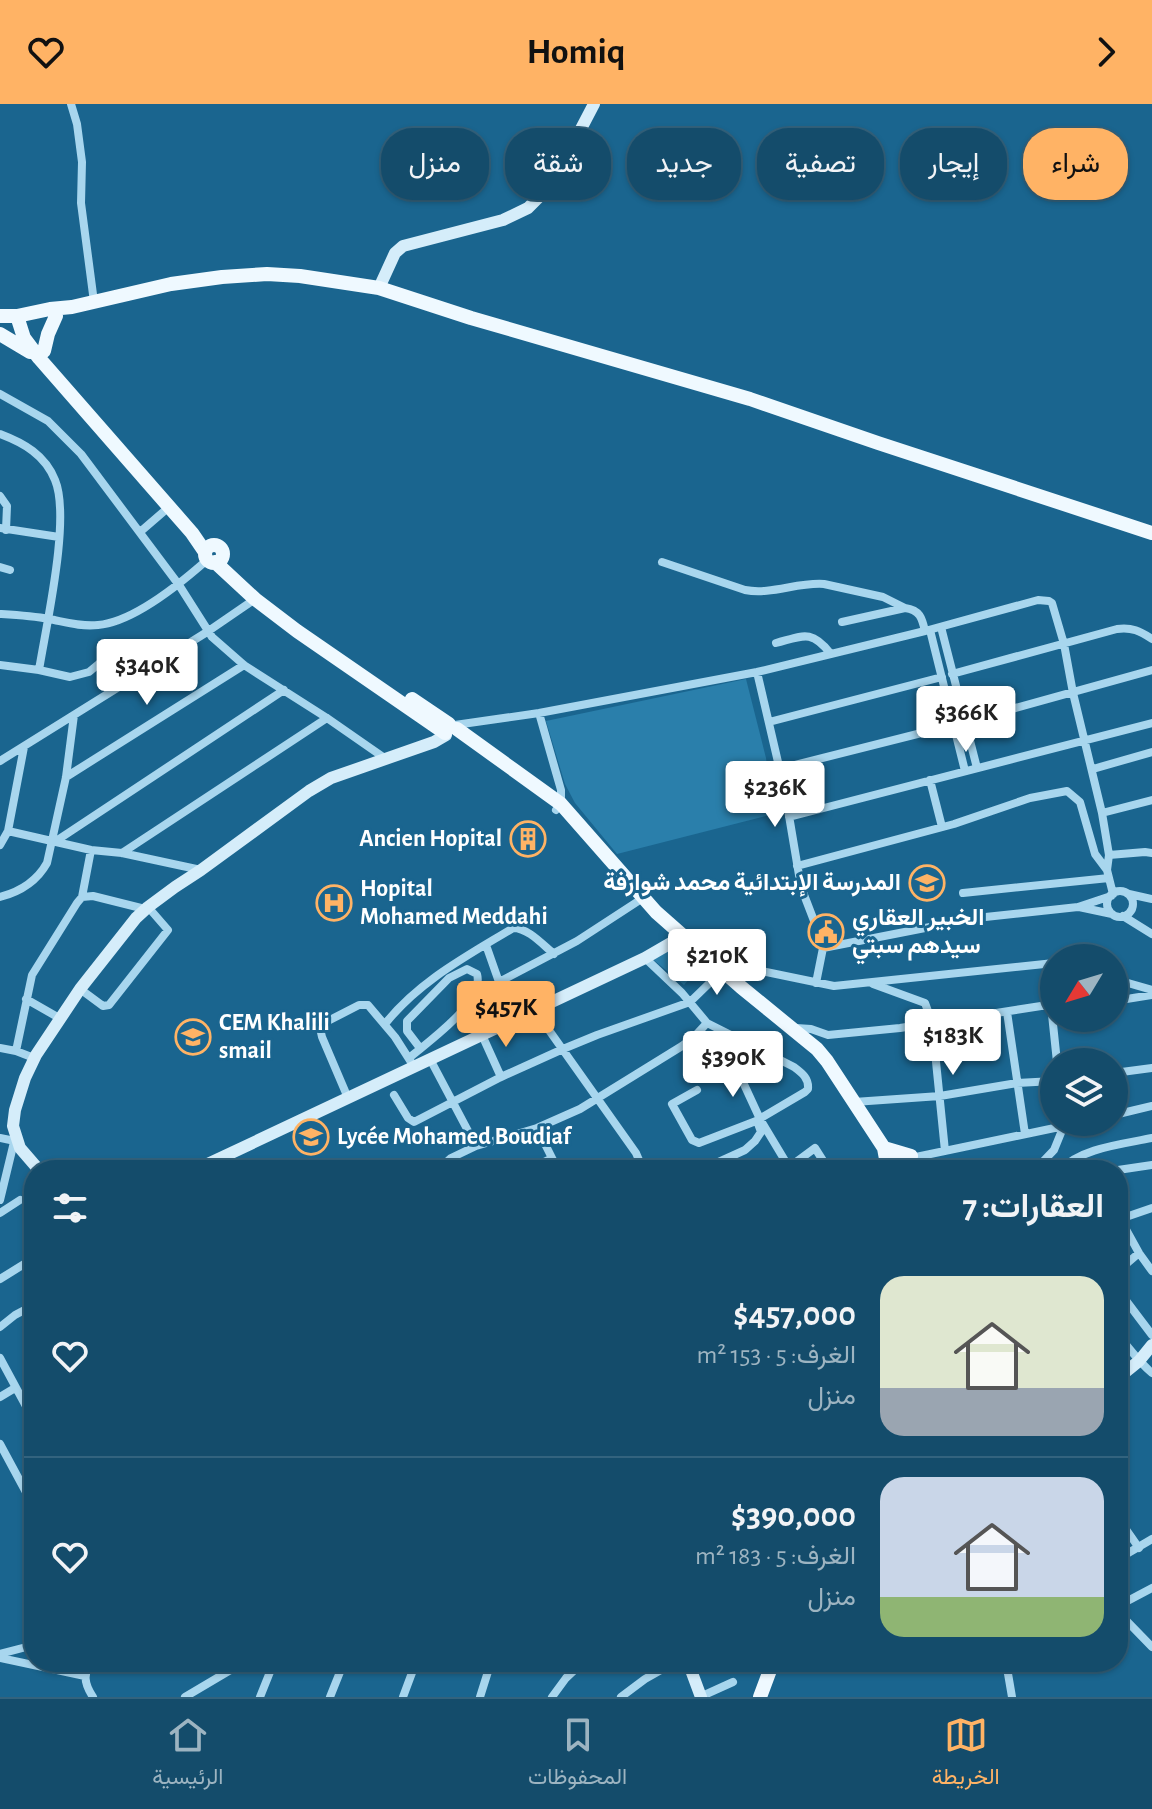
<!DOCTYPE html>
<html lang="ar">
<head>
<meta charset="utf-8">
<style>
	:root { --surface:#144c6b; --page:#215673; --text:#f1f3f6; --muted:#9db4c1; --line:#33637e; --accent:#ffb365 }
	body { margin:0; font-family:"Alegreya Sans",Vazirmatn,sans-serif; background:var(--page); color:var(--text); direction:rtl; height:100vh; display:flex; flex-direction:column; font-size:30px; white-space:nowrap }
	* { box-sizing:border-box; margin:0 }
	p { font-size:26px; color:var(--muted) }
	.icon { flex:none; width:44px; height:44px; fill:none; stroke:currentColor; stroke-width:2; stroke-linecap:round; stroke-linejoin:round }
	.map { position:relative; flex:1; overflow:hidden; direction:ltr }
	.details { position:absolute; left:24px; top:1056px; width:1104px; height:512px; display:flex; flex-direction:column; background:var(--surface); border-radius:32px; box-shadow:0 2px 6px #0004,0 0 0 2px var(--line); direction:rtl }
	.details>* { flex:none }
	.top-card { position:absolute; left:24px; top:24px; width:1104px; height:72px; direction:rtl; display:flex; gap:16px }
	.needle { width:52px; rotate:232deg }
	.tools { position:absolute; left:1040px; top:840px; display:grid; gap:16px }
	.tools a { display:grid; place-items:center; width:88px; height:88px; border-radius:50%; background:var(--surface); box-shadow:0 2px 6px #0004,0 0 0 2px var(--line); font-size:40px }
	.price { position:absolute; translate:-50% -68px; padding:0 18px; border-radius:8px; background:#fff; color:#222; font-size:26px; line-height:52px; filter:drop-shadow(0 2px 4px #0008) }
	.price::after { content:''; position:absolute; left:50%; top:48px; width:24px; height:18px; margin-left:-12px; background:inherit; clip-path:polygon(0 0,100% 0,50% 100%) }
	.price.active { background:var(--accent); color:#111 }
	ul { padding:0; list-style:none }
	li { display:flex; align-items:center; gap:24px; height:200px; padding:0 24px }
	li+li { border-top:2px solid var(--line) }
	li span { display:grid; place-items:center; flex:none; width:224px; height:160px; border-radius:24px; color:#555 }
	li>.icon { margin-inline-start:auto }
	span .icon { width:96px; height:96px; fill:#fffc; stroke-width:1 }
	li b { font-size:34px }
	h2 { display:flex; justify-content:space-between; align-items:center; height:96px; padding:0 24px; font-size:34px }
	.chip { padding:0 28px; border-radius:32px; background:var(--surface); box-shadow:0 2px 6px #0004,0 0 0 2px var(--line); font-size:28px; line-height:72px }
	.chip.active { background:var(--accent); color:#111 }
	header { display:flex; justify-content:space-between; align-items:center; height:104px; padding:0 24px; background:var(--accent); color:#111; font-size:36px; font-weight:700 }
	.tab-bar { display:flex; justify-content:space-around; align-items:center; height:112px; border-top:2px solid var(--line); background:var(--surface); font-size:22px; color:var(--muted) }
	.tab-bar a { display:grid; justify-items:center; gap:4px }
	.tab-bar .active { color:var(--accent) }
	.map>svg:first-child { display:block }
	.green { fill:#2a7fab }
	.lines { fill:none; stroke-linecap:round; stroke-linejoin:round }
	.street { stroke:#a8d6ee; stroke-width:8 }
	.secondary { stroke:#d5edfa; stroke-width:12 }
	.primary { stroke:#eff9ff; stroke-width:14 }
	.labels { text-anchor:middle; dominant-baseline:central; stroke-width:6; stroke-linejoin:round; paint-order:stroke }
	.poi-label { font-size:24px; font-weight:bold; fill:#fff; stroke:#1a658f; text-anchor:start }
</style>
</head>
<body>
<header><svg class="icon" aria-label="forward" viewBox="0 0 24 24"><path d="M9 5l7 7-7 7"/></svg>Homiq<svg class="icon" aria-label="heart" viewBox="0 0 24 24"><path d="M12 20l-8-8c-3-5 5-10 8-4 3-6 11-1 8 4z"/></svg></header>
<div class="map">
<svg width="1152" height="1593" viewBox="0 0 1152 1593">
	<rect width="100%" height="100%" fill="#1a658f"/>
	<path class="green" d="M746 575 766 654 774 710 617 750 575 699 565 680 546 617Z
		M674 838 702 860 684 881 650 853Z"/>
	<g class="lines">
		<path class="street" d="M71 0 77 20 82 58 81 99 94 198
			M0 290 48 317 81 350 179 481 212 533 244 561 327 614 386 655
			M0 330C24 339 45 351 55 376 71 414 46 522 39 566
			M0 392 7 402 6 426
			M0 424 59 433
			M140 428 169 403
			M662 458 745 486C772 491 797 478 824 480L883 493 905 504
			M0 463 10 466
			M0 510C16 511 33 512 49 515 65 518 81 523 98 521 134 518 181 479 207 456
			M842 518 905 504C920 506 922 514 925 527
			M941 523 977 664
			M930 526 965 667
			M776 539C803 532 811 525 830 549
			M0 561 39 566 70 573 89 568 101 558
			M757 568 785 688 801 783 821 835 823 844 816 879
			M952 570 1117 525C1132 523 1140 527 1152 535
			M539 609 561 686V700L556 706
			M769 618 942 573
			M965 618 1152 566
			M455 621 539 609 757 568 925 527 1038 496 1049 497 1052 499 1064 540 1073 589 1102 709 1109 751 1107 766 1113 790
			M0 657 207 528 255 495
			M779 665 953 621
			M1093 665 1152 648
			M66 673 244 561
			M930 676 942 723
			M1102 709 1152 696
			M789 713 1152 619
			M8 727 91 746 122 749 201 766
			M56 737 284 586
			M0 741 8 727 24 643
			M122 749 327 614
			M1109 751 1145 748 1152 749
			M797 762 954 720 1030 694 1067 687 1080 698 1095 750 1107 766
			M1107 800a13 13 0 1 1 26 0a13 13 0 1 1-26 0Z
			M963 789 1109 774
			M1129 790 1152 795
			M0 793C19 788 37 777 47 759L66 673 74 611
			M82 793 91 746
			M1079 803 1112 810
			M1123 812 1152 830
			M486 841 499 878
			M823 844 976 814 1078 803 1111 792
			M645 854 682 889 707 919 794 963C802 969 809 974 808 985L805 988 756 1017 699 1039 692 1036 672 1000 697 986
			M1114 875 1152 886
			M873 880 925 899 932 918 945 1047
			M80 885 103 902 109 901 168 826 148 803
			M26 895 61 915
			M1114 897 1152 891
			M1051 901 1057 958
			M534 905 636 1049 639 1056V1066
			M1007 908 1025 1030
			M385 920C419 877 467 852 513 824 528 824 542 840 554 850
			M504 921 497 884 499 878 577 837 643 794
			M796 924 811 925 828 931 900 924 1054 900
			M482 931 501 973
			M0 944 16 947 34 954
			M16 947 32 871 77 799 82 793 93 792 145 805
			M409 954C429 937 485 898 477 870L467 865 449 874 407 917V927L420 944
			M430 955 476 1042
			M736 963 760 1015 787 1060 792 1061 815 1044 829 1066
			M1114 969 1152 964
			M394 991 408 1014 414 1018 501 973 563 945 597 931 690 898 726 863H742L834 882 1054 859
			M348 994 322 933 320 924 322 920 359 901H368L395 933 411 958
			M854 998 940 992 1017 979 1054 977
			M1114 1011 1152 1002
			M537 1024 558 1066
			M0 1034 15 1037
			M731 1053 740 1066
			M887 1057 911 1052 916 1053 1083 1018
			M438 1066 451 1054 476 1042 537 1024 580 1005 682 942 694 933 707 919
			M528 1066 552 1054
			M701 1066 745 1046 755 1037 761 1028 757 1017
			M892 1066 912 1055
			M1035 1066 1054 1046 1065 1019
			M1061 1066C1080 1044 1124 1040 1152 1034
			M1118 1066 1152 1061
			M0 1096 15 1034
			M0 1109 20 1096
			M1118 1111 1139 1149 1152 1167
			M1120 1115 1152 1104
			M24 1160 34 1178
			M1118 1167 1139 1149
			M0 1175 34 1154
			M1118 1186 1152 1231
			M0 1223 15 1211 34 1201
			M1118 1231C1129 1244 1139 1258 1152 1269
			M0 1254 34 1317
			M0 1293 15 1284
			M0 1340 34 1403
			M1118 1414 1139 1444
			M1118 1455 1152 1435
			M1118 1502 1152 1484
			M1118 1508 1152 1543
			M0 1550 34 1541
			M0 1554 85 1572
			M1006 1558 1012 1593
			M93 1593C85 1581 81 1568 94 1558
			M185 1593 244 1558
			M260 1593 274 1558
			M330 1593 344 1558
			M403 1593 416 1558
			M480 1593 491 1558
			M552 1593 566 1574 583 1558
			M621 1593 645 1575 675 1558
			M700 1593 733 1578"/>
		<path class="secondary" d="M379 184 395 149 403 142 503 116 528 104 543 89 559 67 594 0
			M39 1066 20 1044 13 1022 15 1006 25 974 36 951 80 885 136 814 148 803 175 783 201 766 309 687 331 674 434 638 446 631
			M195 1066 645 854 683 832
			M1118 1274 1139 1257 1152 1241
			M688 1558 701 1593"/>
		<path class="primary" d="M0 212H17L50 205 72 203 171 180 222 173 267 170 300 172 379 184 471 214 750 295 878 339 1152 429
			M17 212 24 234 39 254 192 429 205 448
			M0 230 30 248
			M44 247 48 230 56 212
			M205 450a9 9 0 1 1 18 0a9 9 0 1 1-18 0Z
			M215 458 255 495 297 527 445 629
			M412 595 449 620
			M457 625 561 700 656 808 741 883 817 945 827 957 884 1044 888 1066
			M884 1044 911 1052
			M760 1593 773 1558"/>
	</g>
	<defs>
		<symbol id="building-ring" viewBox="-11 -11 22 22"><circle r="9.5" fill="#1a658f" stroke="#ffb365" stroke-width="1.5"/><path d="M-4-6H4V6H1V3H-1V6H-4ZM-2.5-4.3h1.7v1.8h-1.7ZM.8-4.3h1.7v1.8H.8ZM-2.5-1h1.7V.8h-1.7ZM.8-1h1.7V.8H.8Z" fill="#ffb365"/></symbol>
		<symbol id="school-ring" viewBox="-11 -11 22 22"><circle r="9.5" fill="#1a658f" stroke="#ffb365" stroke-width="1.5"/><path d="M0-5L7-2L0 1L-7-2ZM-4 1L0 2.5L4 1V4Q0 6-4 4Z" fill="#ffb365"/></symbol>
		<symbol id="hospital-ring" viewBox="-11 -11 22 22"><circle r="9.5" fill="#1a658f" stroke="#ffb365" stroke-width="1.5"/><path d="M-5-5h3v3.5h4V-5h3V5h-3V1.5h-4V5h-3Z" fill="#ffb365"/></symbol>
		<symbol id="civic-ring" viewBox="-11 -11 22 22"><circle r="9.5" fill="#1a658f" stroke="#ffb365" stroke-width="1.5"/><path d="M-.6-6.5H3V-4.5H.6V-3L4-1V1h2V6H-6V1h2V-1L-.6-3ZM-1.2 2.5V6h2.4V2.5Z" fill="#ffb365"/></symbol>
	</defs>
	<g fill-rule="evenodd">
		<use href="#building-ring" x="508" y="715" width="40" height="40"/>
		<use href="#school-ring" x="907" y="759" width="40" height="40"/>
		<use href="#hospital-ring" x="314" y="779" width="40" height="40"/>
		<use href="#civic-ring" x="806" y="808" width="40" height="40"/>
		<use href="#school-ring" x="173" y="913" width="40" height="40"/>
		<use href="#school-ring" x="291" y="1013" width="40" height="40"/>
	</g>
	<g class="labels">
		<g class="poi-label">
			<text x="502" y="735" text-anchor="end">Ancien Hopital</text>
			<text x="901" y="779" text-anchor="end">المدرسة الإبتدائية محمد شوارفة</text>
			<text x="360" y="785">Hopital<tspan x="360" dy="28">Mohamed Meddahi</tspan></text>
			<text x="852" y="814">الخبير العقاري<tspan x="852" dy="28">سيدهم سبتي</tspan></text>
			<text x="219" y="919">CEM Khalili<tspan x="219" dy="28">smail</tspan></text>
			<text x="337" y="1033">Lycée Mohamed Boudiaf</text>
		</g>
	</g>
</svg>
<div class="tools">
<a><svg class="needle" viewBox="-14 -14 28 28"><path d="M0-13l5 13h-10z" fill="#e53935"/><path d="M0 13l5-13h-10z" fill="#9db4c1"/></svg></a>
<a><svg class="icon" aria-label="layers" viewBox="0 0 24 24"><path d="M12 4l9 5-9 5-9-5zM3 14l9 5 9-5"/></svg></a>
</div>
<b class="price" style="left:147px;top:603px">$340K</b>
<b class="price" style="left:966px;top:650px">$366K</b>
<b class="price" style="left:775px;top:725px">$236K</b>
<b class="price" style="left:717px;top:893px">$210K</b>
<b class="price active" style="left:506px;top:945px">$457K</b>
<b class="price" style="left:953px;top:973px">$183K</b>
<b class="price" style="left:733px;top:995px">$390K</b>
<div class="top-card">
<a class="chip active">شراء</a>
<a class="chip">إيجار</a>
<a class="chip">تصفية</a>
<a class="chip">جديد</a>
<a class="chip">شقة</a>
<a class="chip">منزل</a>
</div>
<section class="details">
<h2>العقارات: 7<svg class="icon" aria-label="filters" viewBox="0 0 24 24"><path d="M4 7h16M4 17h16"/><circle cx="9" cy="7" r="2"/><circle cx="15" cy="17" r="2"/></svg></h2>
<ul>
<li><span style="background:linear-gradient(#dfe7d0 70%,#9aa5b1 0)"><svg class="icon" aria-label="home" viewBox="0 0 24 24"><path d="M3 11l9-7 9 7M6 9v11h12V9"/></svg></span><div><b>$457,000</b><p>الغرف: 5 · 153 m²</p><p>منزل</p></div><svg class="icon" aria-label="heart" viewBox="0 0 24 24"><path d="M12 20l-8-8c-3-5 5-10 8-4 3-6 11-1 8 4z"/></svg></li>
<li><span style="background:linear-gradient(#c9d6e8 75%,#8fb573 0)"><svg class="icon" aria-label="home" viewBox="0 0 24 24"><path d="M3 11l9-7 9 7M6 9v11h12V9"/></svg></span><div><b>$390,000</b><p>الغرف: 5 · 183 m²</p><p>منزل</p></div><svg class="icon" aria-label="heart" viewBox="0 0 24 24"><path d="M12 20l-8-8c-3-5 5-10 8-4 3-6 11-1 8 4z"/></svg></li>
</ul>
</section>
</div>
<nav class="tab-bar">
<a class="active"><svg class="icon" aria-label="map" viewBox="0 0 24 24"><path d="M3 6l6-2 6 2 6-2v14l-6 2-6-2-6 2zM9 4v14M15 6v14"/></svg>الخريطة</a>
<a><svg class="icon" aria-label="saved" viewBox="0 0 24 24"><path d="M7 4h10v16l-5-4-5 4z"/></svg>المحفوظات</a>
<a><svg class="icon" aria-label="home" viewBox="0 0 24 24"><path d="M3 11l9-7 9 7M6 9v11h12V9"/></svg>الرئيسية</a>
</nav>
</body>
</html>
